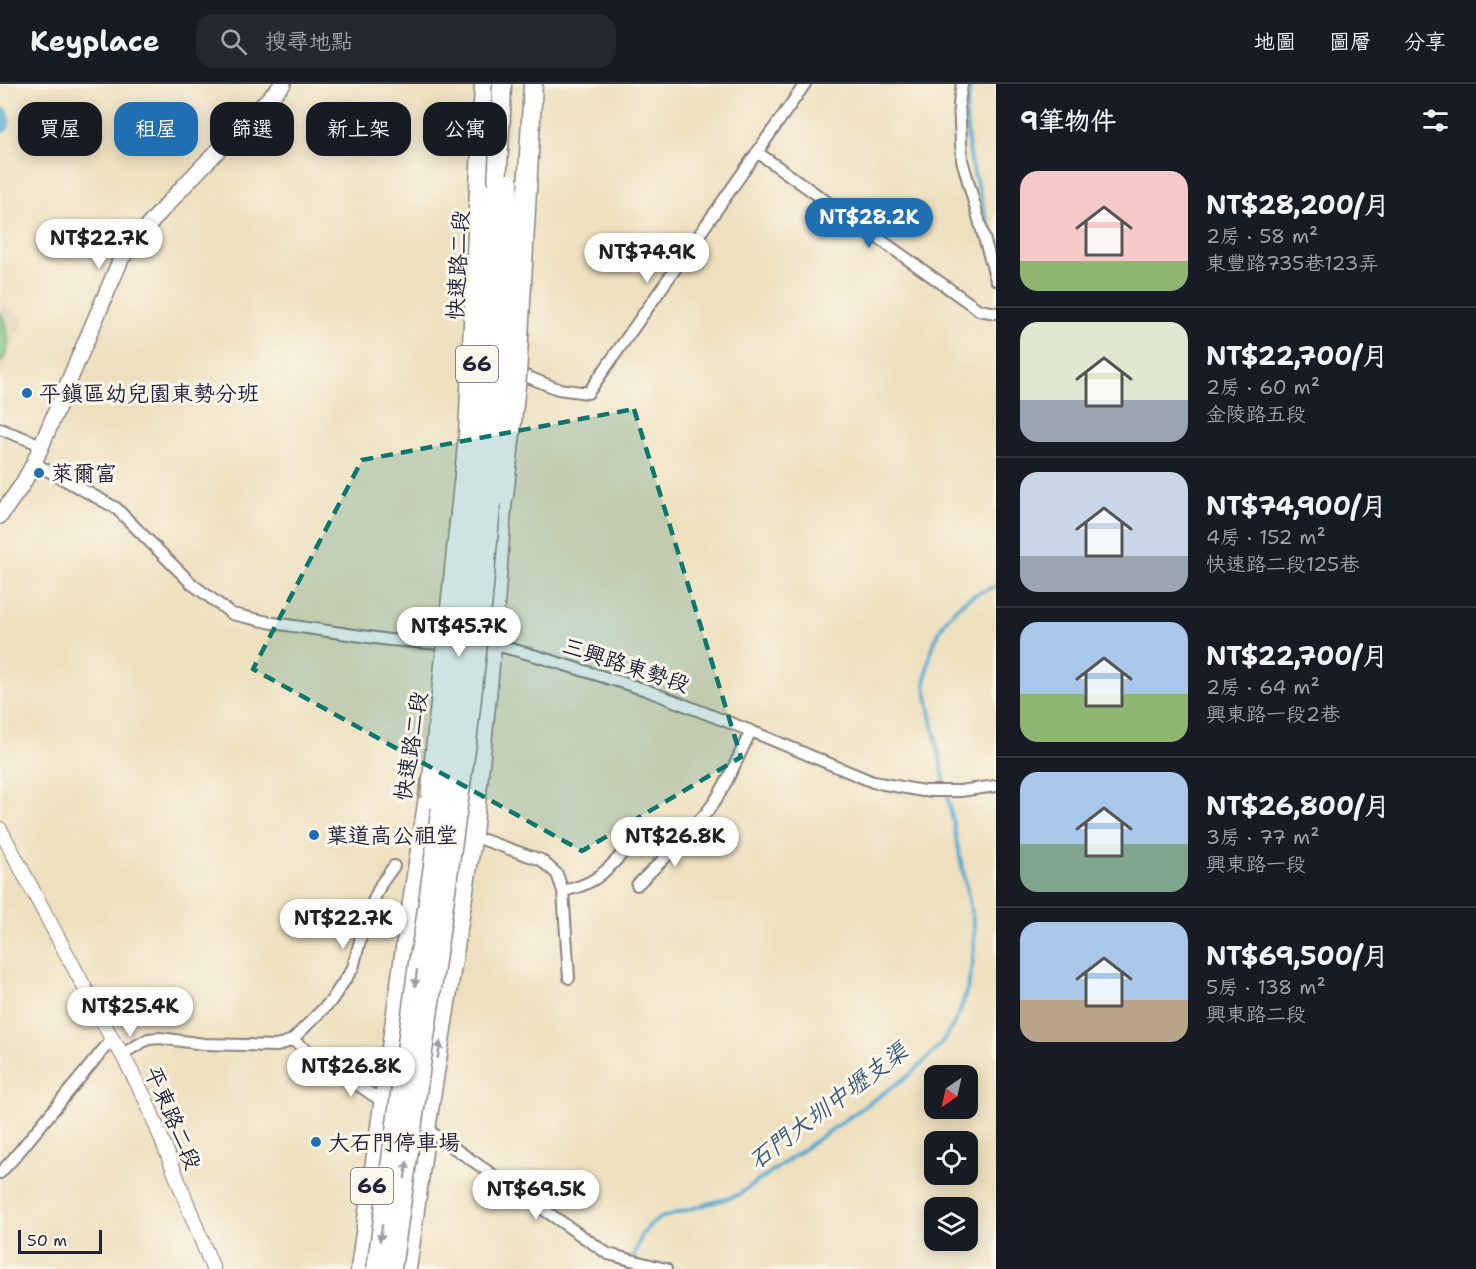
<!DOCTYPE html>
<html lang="zh-TW">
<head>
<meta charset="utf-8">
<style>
	:root { --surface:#171b24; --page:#242831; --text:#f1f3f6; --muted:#9ea1a6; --line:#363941; --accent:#1f6fb2 }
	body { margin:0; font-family:"Shantell Sans","LXGW WenKai TC",sans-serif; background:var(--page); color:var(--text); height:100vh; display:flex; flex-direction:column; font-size:22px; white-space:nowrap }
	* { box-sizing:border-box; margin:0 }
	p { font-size:20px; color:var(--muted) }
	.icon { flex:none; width:33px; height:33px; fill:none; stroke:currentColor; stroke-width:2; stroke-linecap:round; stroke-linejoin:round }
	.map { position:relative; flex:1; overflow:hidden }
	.details { display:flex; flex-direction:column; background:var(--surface); width:480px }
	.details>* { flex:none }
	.banner { position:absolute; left:18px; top:18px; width:570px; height:54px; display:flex; gap:12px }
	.needle { width:39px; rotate:214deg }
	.fabs { position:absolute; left:924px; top:981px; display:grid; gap:12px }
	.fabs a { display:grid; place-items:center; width:54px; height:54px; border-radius:12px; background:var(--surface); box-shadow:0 3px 15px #0003; font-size:30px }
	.scale { position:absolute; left:18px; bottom:15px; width:84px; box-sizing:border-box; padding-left:6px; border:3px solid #22223b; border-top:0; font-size:16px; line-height:21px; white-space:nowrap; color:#22223b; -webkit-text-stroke:4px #fbf7ec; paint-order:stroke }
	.price { position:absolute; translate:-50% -51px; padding:0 14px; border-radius:21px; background:#fff; color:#222; font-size:20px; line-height:39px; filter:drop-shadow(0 2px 3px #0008) }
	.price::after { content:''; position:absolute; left:50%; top:36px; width:18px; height:14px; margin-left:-9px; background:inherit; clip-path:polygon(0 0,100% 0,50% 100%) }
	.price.active { background:var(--accent); color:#fff }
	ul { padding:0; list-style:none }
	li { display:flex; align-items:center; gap:18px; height:150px; padding:0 24px }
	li+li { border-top:2px solid var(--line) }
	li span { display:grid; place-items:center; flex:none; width:168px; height:120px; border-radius:18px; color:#555 }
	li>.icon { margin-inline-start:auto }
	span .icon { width:72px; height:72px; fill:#fffc; stroke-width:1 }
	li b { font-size:26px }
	h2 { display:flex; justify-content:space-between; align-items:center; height:72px; padding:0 24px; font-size:26px }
	.chip { padding:0 21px; border-radius:18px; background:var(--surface); box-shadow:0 3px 15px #0003; font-size:21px; line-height:54px }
	.chip.active { background:var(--accent); color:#fff }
	header { display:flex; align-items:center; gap:36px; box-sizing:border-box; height:84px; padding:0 30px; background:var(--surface); border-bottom:2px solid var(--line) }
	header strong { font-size:28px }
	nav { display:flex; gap:33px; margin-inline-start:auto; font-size:21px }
	.search { width:420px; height:54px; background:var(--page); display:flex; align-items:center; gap:15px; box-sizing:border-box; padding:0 21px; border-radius:18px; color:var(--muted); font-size:22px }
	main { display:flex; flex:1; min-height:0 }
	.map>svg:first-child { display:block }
	.built { fill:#e1d2b5 }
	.green { fill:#86cd88; stroke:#547862; stroke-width:1.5 }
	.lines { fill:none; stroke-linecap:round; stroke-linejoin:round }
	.stream { stroke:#52a8ce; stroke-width:4 }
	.river { stroke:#52a8ce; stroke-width:21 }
	.minor-casing { stroke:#88817c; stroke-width:14 }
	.tertiary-casing { stroke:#88817c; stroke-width:16 }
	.secondary-casing { stroke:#88817c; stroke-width:18 }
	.primary-casing { stroke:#88817c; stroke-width:21 }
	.trunk-casing { stroke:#88817c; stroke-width:21 }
	.minor { stroke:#fff; stroke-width:10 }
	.tertiary { stroke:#fff; stroke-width:14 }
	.secondary { stroke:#fff; stroke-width:15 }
	.primary { stroke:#fff; stroke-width:18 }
	.trunk { stroke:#fff; stroke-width:18 }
	.trunk-bridge-casing { stroke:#88817c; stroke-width:21; stroke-linecap:butt }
	.trunk-bridge { stroke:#fff; stroke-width:18 }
	.oneway { fill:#9c9ca7 }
	.marked { fill:#0f766e; fill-opacity:0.2; stroke:#0f766e; stroke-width:4.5; stroke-dasharray:12 8; stroke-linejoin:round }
	.poi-dot { fill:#1f6fb2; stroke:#fbf7ec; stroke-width:2 }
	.labels { text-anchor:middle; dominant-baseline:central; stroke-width:6; stroke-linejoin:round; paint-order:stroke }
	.shield { fill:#fbf7ec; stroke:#636270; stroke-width:1.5 }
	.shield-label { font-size:21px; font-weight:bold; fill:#22223b }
	.street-label { font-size:22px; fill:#22223b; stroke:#fbf7ec }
	.poi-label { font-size:22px; fill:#22223b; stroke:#fbf7ec; text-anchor:start }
	.water-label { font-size:24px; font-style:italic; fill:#355876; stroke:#fbf7ec }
</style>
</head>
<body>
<header>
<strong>Keyplace</strong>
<div class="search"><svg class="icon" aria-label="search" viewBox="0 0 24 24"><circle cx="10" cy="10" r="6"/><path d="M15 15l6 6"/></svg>搜尋地點</div>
<nav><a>地圖</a><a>圖層</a><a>分享</a></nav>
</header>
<main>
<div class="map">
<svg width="996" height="1185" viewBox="0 0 996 1185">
	<rect width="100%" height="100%" fill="#fbf7ec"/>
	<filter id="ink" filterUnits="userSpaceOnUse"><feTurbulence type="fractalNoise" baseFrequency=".0167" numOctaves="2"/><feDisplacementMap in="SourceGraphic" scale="12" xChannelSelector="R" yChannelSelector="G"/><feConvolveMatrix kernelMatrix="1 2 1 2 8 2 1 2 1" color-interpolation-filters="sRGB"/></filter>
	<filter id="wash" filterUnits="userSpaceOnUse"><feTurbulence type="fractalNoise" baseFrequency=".008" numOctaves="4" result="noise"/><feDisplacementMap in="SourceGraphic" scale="24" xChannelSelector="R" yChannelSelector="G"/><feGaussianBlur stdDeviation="1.35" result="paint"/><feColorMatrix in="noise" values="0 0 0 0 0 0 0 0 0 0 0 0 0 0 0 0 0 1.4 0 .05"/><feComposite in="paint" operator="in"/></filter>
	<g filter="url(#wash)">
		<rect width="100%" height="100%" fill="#eee0be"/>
		<path class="built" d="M0 219 24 234 0 293Z"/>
		<path class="green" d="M0 227C8 243 13 264 0 279Z"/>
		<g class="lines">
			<path class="stream" d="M971 0 966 29 967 49 971 79 980 109 996 170
				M629 1185 641 1152 649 1142 660 1134 738 1111 908 992C918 983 929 974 938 963 965 932 976 882 974 841L925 602C928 565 940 530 974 511 981 508 989 505 996 502"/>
			<path class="river" d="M0 33V39"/>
		</g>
	</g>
	<g filter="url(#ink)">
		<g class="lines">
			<defs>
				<path id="minor" d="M962 0 959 19 962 76 996 196
					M757 68 979 226 996 229
					M523 291 558 305 588 309 805 0
					M0 345 42 361
					M34 379 116 424 192 500 232 530 273 539 389 556 441 560H449
					M489 562H499L533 571 646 606 751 647 873 698 923 707H960L996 702
					M484 756 541 776 557 790 563 807 569 894
					M637 801 679 760 683 747
					M563 807C595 800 603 790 624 768 630 763 635 756 641 751 653 742 673 752 686 746 716 731 736 676 751 647
					M292 956 386 1020
					M122 970 148 955 160 954 204 960 277 962 292 956 331 917 353 884 366 833 381 800 394 782
					M422 1042 608 1170 666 1185
					M0 1089 13 1075 112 955"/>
				<path id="tertiary" d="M0 745 112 955 122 970 146 1016 213 1185"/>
				<path id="secondary" d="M0 432 22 401 34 379 121 175C170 112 228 57 283 0"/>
				<path id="primary" d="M360 1185 405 864 430 700
					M407 1185 426 1045 473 750 492 562 504 398"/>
				<path id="trunk" d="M479 104 484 0
					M527 106 533 0"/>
			</defs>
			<use href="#minor" class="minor-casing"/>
			<use href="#tertiary" class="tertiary-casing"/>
			<use href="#secondary" class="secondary-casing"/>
			<use href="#primary" class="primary-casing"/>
			<use href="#trunk" class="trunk-casing"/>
			<use href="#minor" class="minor"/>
			<use href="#tertiary" class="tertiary"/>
			<use href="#secondary" class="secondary"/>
			<use href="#primary" class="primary"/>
			<use href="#trunk" class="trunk"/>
			<defs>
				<path id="trunk-bridge" d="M504 412 517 292 527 106
					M430 715 468 352 479 104
					M376 1185 419 872 424 846C448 675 470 504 483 333 491 232 495 130 501 29L502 0
					M392 1185 467 659 483 514 502 295 509 99"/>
			</defs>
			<use href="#trunk-bridge" class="trunk-bridge-casing"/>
			<use href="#trunk-bridge" class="trunk-bridge"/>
		</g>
		<defs><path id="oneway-solid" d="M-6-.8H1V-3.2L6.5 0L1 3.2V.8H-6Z" transform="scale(1.5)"/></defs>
		<g class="oneway">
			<use href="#oneway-solid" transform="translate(416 894) rotate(97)"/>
			<use href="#oneway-solid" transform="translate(439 966) rotate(-81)"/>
			<use href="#oneway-solid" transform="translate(406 1086) rotate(-82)"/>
			<use href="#oneway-solid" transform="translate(381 1149) rotate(98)"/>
		</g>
	</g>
	<path class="marked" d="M634 325 741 673 582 767 253 585 362 376Z"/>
	<g class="poi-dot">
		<circle cx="27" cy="309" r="6"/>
		<circle cx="39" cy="389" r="6"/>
		<circle cx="314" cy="751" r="6"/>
		<circle cx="316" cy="1058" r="6"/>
	</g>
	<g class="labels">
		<g class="shield">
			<rect x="456" y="262" width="42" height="36" rx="4.5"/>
			<rect x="351" y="1084" width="42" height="36" rx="4.5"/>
		</g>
		<g class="shield-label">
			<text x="477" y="280">66</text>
			<text x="372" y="1102">66</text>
		</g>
		<g class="street-label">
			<text transform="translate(458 181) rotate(-87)">快速路二段</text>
			<text transform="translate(626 581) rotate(18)">三興路東勢段</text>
			<text transform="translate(411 662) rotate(-81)">快速路二段</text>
			<text transform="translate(173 1034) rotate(67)">平東路二段</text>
		</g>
		<g class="poi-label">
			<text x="39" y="309">平鎮區幼兒園東勢分班</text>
			<text x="51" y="389">萊爾富</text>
			<text x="326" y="751">葉道高公祖堂</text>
			<text x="328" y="1058">大石門停車場</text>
		</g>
		<g class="water-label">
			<text transform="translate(828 1022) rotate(-37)">石門大圳中壢支渠</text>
		</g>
	</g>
</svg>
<div class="fabs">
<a><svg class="needle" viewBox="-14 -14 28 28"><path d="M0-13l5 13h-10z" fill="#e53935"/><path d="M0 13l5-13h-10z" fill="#9ea1a6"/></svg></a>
<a><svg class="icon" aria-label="locate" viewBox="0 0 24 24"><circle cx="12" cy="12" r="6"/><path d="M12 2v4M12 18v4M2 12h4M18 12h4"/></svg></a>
<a><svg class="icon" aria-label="layers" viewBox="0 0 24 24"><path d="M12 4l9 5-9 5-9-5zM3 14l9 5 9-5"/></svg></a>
</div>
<div class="scale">50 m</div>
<b class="price active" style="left:869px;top:165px">NT$28.2K</b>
<b class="price" style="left:99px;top:186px">NT$22.7K</b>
<b class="price" style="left:647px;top:200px">NT$74.9K</b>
<b class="price" style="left:459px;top:574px">NT$45.7K</b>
<b class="price" style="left:675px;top:784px">NT$26.8K</b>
<b class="price" style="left:343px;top:866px">NT$22.7K</b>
<b class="price" style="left:130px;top:954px">NT$25.4K</b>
<b class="price" style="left:351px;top:1014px">NT$26.8K</b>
<b class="price" style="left:536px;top:1137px">NT$69.5K</b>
<div class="banner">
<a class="chip">買屋</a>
<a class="chip active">租屋</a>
<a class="chip">篩選</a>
<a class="chip">新上架</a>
<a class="chip">公寓</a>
</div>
</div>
<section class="details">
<h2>9筆物件<svg class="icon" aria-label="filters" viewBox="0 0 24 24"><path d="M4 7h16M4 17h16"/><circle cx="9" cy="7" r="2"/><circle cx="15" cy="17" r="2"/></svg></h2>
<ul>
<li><span style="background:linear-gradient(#f6c9c9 75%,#8fb573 0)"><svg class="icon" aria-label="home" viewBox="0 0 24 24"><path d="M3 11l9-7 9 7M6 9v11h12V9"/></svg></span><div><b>NT$28,200/月</b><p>2房 · 58 m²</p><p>東豐路735巷123弄</p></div></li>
<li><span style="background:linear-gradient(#dfe7d0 65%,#9aa5b1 0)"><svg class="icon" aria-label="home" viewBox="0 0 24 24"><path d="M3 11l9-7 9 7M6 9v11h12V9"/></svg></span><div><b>NT$22,700/月</b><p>2房 · 60 m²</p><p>金陵路五段</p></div></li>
<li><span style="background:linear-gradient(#c9d6e8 70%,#9aa5b1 0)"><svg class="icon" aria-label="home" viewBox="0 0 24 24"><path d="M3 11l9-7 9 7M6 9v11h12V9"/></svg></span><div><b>NT$74,900/月</b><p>4房 · 152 m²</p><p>快速路二段125巷</p></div></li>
<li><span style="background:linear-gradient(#a9c7e8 60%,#8fb573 0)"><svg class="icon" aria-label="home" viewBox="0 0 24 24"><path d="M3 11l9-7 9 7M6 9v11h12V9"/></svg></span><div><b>NT$22,700/月</b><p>2房 · 64 m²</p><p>興東路一段2巷</p></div></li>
<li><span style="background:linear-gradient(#a9c7e8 60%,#7fa58c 0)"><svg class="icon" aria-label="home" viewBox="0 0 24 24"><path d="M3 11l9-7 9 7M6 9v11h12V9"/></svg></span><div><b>NT$26,800/月</b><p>3房 · 77 m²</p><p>興東路一段</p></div></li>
<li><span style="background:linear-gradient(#a9c7e8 65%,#b9a48a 0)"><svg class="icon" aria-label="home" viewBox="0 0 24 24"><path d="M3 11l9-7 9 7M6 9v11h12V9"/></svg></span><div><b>NT$69,500/月</b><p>5房 · 138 m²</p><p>興東路二段</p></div></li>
</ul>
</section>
</main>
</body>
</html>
